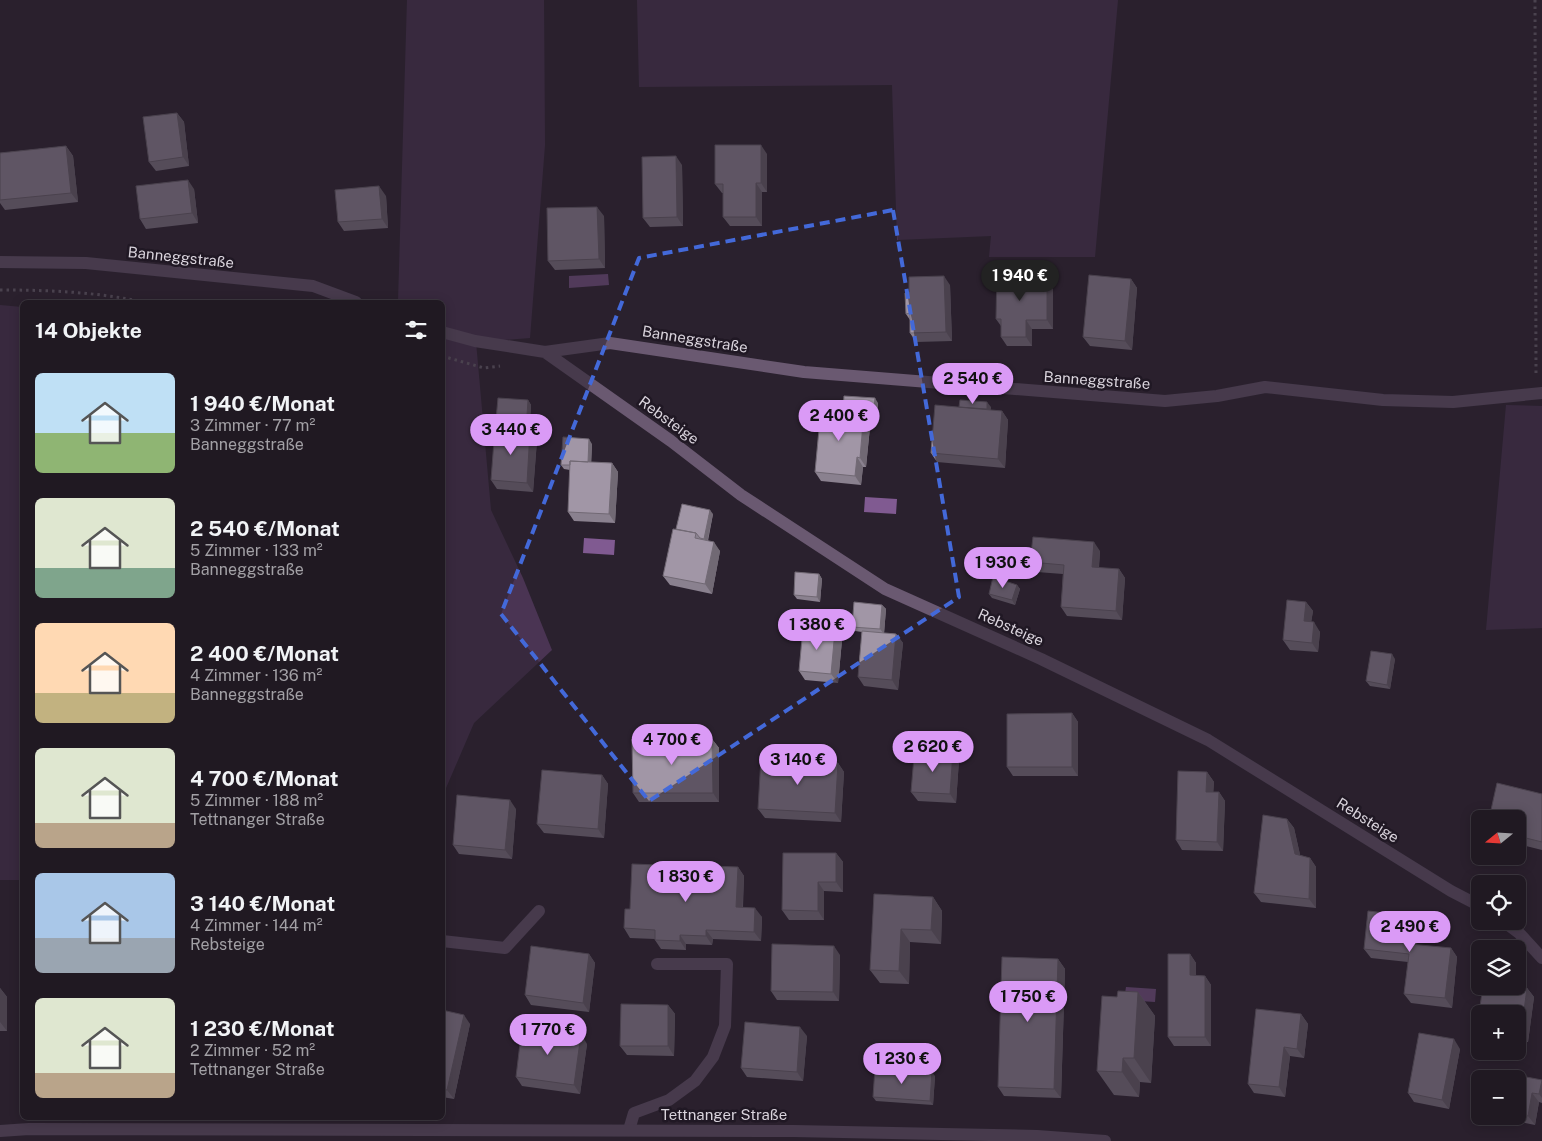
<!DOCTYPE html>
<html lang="de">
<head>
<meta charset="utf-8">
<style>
	:root { --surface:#201922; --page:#28222a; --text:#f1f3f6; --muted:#a2a0a5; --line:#3d3840; --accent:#da9af6 }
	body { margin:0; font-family:"Public Sans",sans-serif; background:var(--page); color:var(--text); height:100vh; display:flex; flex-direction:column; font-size:19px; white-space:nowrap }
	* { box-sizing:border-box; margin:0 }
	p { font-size:16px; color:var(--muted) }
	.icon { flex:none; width:28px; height:28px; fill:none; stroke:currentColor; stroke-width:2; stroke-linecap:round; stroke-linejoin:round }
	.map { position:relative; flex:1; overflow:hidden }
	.details { position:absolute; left:20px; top:300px; width:425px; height:820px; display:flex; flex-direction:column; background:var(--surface); border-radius:8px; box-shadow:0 2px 12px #0003,0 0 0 1px var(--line) }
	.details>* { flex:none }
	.needle { width:32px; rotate:252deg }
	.fabs { position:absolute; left:1471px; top:810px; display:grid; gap:10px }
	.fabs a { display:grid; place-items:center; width:55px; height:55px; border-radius:8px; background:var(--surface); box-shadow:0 2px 12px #0003,0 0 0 1px var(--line); font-size:25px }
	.price { position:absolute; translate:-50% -42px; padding:0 11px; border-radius:18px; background:var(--accent); color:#111; font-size:16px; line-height:32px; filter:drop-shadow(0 1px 2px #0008) }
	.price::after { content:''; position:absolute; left:50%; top:30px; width:15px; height:11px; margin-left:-8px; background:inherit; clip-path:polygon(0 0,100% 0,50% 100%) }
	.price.on { background:#222; color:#fff }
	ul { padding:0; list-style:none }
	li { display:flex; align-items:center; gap:15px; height:125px; padding:0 15px }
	li span { display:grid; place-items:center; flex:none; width:140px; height:100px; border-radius:8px; color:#555 }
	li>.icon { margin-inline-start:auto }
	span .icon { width:60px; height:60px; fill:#fffc; stroke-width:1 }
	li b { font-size:21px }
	h2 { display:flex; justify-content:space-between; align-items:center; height:60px; padding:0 15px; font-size:21px }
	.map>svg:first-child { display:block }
	.green { fill:#4a3453 }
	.water { fill:#805a91 }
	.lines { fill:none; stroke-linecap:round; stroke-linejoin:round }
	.path { stroke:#726a76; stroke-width:3; stroke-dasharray:2.5 4; stroke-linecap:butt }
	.service { stroke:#6a5971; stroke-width:12 }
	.minor { stroke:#6a5971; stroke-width:12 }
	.wall { fill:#8a818f }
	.shaded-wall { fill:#716974 }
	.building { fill:#a196a6; stroke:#716974 }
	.marked { fill:none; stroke:#4369d9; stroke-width:4; stroke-dasharray:10 6; stroke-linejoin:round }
	.labels { text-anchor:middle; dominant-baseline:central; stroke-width:5; stroke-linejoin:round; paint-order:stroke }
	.street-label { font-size:15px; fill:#d9d3dc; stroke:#201824 }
</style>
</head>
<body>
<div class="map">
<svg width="1542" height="1141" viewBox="0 0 1542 1141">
	<rect width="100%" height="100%" fill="#2a212e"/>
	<path class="green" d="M407 0H544L545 145 530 338 476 342 491 510 523 578 552 650 474 723 443 795 442 302H398Z
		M637 0H1118L1095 257H989L991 236 897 240 892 85 639 87Z
		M0 305 22 307V880H0Z
		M1506 405 1542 406V628L1486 630Z"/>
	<path class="water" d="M608 274 609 285 569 288V276Z
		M865 497 897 499 896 514 864 512Z
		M584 538 615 540 614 555 583 553Z
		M1126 987 1156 989 1155 1002 1124 1000Z"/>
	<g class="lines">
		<path class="path" d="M1535 0 1536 374
			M0 290C49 290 96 292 144 302
			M442 356 484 368 500 366"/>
		<path class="service" d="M629 1130 634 1113 669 1100 695 1081 713 1057 725 1026 727 964H657"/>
		<path class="minor" d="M0 262 86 263 313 286 356 302
			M442 332 475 341 545 352 610 343 804 372 1165 401 1217 396 1265 387 1383 400 1453 402 1542 393
			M545 352 671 441 741 495 885 589 1041 659 1208 740 1451 891 1480 906
			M1503 921 1519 933 1542 958
			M442 941 505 948 539 911
			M0 1131 29 1129 794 1131 1037 1136 1105 1141"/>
	</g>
	<path class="wall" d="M177 113 184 122 189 166 156 171 149 162Z
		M66 146 73 156 78 202 5 210 0 203V153Z
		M767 154V192H762V226H730L723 217V193H722L715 184Z
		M682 165 683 226 650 227 643 218Z
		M194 189 198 223 146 229 140 219Z
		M386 196 388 228 344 231 338 222Z
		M604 216 605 268 555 270 548 261Z
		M1018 271 1022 276 1047 277 1053 286V329H1032V346H1007L1001 337V326L996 319Z
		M1131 279 1137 288 1132 350 1090 346 1083 337Z
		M950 285 952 341 916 342 910 333V320L906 314 909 292Z
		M528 400 531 405 529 431H530L537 440 533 492 497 489 491 480 515 430V426L499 424 496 420Z
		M878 403 876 427H870L866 467H863L861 485 821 481 815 472 843 410Z
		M959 407H991L990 410 1002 411 1008 420 1005 468 937 462 931 453Z
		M592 444 591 462 612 463 618 472 615 523 574 521 568 512 570 470 564 469 561 465Z
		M713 514 708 541 720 551 712 594 670 585 663 576 676 529Z
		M1100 551 1099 568 1119 569 1125 578 1122 620 1067 616 1061 607 1063 574 1037 572 1030 562Z
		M819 574 822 579 820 602 797 599 794 595Z
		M1017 585 1020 589 1015 605 992 598 989 594Z
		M1306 602 1313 611 1311 622 1320 632 1318 652 1290 650 1283 640Z
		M882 605 886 609 884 633 896 634 903 643 898 690 864 686 858 677 862 632 855 631 852 627Z
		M842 640 838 683 805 680 799 671Z
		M1395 659 1390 689 1370 686 1366 681Z
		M1072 713 1078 722V776H1013L1007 767Z
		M712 739 719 748V802H639L633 793Z
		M953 751 959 760 956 803 918 801 911 792 926 758Z
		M838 763 844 772 841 822 765 818 758 809Z
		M1207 772 1214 782 1213 792H1219L1225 801 1223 851 1182 850 1176 840Z
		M602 775 608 784 604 838 544 833 537 824Z
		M1542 794V850L1518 844V819Z
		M516 809 512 859 459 854 453 845Z
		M1287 819 1294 828 1300 855 1310 858 1316 867V908L1261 902 1254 893Z
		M836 853 843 862V892L824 891V920H789L782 910Z
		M658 865 664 875 682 876 738 867 744 876 743 907 762 917 761 941 713 939 712 945 686 944V950L661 949 655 940V939L630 938 624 928 630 909Z
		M874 894 933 897 942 911 941 944 910 942 909 984 880 983 870 970Z
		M1419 925 1417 945 1451 948 1457 957 1452 1008 1411 1003 1404 994 1408 962 1371 958 1364 949Z
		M589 954 595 963 589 1012 531 1005 525 995Z
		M1190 954 1196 963V975L1205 976 1211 985V1046H1174L1168 1037Z
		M840 955 839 1001 777 1000 771 991Z
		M1058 959 1065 969 1061 1098 1004 1096 998 1087Z
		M1483 986H1516L1527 988 1534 997 1528 1042 1518 1041V1014H1480V1031L1477 1027Z
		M0 988 7 997V1031H0Z
		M1138 992 1155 1016 1151 1083 1140 1082 1139 1097 1114 1095 1097 1071Z
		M668 1005 675 1014 674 1056 627 1055 620 1046Z
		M442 1010 470 1024 454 1099 442 1097Z
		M1301 1014 1308 1024 1304 1058 1290 1056 1285 1097 1254 1093 1248 1084Z
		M807 1036 803 1081 747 1077 741 1068Z
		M587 1044 580 1094 522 1086 516 1077Z
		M1460 1049 1449 1109 1414 1102 1408 1093Z
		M935 1076 933 1105 876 1101 873 1097Z
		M1518 1079 1542 1080V1103L1539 1102 1535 1125 1489 1116H1518Z"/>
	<path class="shaded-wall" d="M177 113 184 122 189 166 183 157Z
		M761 145 767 154V192L761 183Z
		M66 146 73 156 78 202 71 193Z
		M676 156 682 165 683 226 677 217Z
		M188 180 194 189 198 223 192 213Z
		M756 183 762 192V226L756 217Z
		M379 186 386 196 388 228 382 219Z
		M597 207 604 216 605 268 599 259Z
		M944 276 950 285 952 341 946 332Z
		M1047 277 1053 286V329L1047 320Z
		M1131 279 1137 288 1132 350 1125 341Z
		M1026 320 1032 329V346L1026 337Z
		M875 398 878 403 876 427 873 423Z
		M528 400 531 405 529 439 526 435Z
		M987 402 991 407 990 418 986 413Z
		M1002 411 1008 420 1005 468 998 459Z
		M864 412 870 421 867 422 870 427 866 467 860 458Z
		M530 431 537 440 533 492 527 483Z
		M589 439 592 444 591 471 587 466Z
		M857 457 863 467 861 485 855 476Z
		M612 463 618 472 615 523 609 514Z
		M710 510 713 514 707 543 704 539Z
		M714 542 720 551 712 594 705 584Z
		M1094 542 1100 551 1098 576 1092 567Z
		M1119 569 1125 578 1122 620 1116 611Z
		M819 574 822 579 820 602 817 597Z
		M1017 585 1020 589 1015 605 1012 600Z
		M1306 602 1313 611 1310 630 1304 621Z
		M882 605 886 609 884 634 880 629Z
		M1314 622 1320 632 1318 652 1312 643Z
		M835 631 842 640 838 683 831 674Z
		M896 634 903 643 898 690 892 680Z
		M1392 654 1395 659 1390 689 1387 685Z
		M1072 713 1078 722V776L1072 767Z
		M712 739 719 748V802L713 793Z
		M953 751 959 760 956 803 950 794Z
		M838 763 844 772 841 822 835 813Z
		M1207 772 1214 782 1213 801 1206 792Z
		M602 775 608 784 604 838 598 829Z
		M1219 792 1225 801 1223 851 1217 842Z
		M510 800 516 809 512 859 505 850Z
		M1287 819 1294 828 1302 863 1295 854Z
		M836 853 843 862V892L836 882Z
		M1310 858 1316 867V908L1309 899Z
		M658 865 664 874V884L657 875Z
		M738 867 744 876 742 916 736 907Z
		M818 882 824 891V920L818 911Z
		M933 897 942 911 941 944 931 930Z
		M755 908 762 917 761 941 754 932Z
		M1413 916 1419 925 1416 953 1410 944Z
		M901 929 910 942 909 984 899 971Z
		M706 930 713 939 712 945 706 936Z
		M680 935 686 944V950L680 941Z
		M834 946 840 955 839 1001 833 992Z
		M1451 948 1457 957 1452 1008 1445 998Z
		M589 954 595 963 589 1012 583 1003Z
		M1190 954 1196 963V984L1190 975Z
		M1058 959 1065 969 1061 1098 1054 1089Z
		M1205 976 1211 985V1046L1205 1037Z
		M0 988 7 997V1031L0 1022Z
		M1527 988 1534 997 1528 1042 1521 1033Z
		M1138 992 1155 1016 1151 1083 1134 1058Z
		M668 1005 675 1014 674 1056 668 1046Z
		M1301 1014 1308 1024 1304 1058 1297 1049Z
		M464 1015 470 1024 454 1099 447 1090Z
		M800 1027 807 1036 803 1081 797 1072Z
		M581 1034 587 1044 580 1094 574 1085Z
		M1454 1039 1460 1049 1449 1109 1442 1100Z
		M1284 1047 1290 1056 1285 1097 1279 1087Z
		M1123 1058 1140 1082 1139 1097 1122 1072Z
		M932 1072 935 1076 933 1105 930 1101Z
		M1542 1080V1098L1539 1094Z
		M1532 1093 1539 1102 1535 1125 1528 1116Z"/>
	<path class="building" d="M177 113 183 157 149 162 143 117Z
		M715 145H761V183H756V217H723V184H715Z
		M66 146 71 193 0 200V153Z
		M676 156 677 217 643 218 642 157Z
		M188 180 192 213 140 219 136 186Z
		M379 186 382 219 338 222 335 190Z
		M597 207 599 259 548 261 547 208Z
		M997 271H1018V276L1047 277V320H1026V337H1001V319H996Z
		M1089 275 1131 279 1125 341 1083 337Z
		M944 276 946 332 910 333V313L906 314 905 293 909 292V277Z
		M844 396 875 398 873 423 867 422V416L864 412 843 410Z
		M498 398 528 400 526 430H515L516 421 496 420Z
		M960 400 987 402V409L959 407Z
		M935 405 1002 411 998 459 931 453Z
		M821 408 864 412 860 458 857 457 855 476 815 472Z
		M495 428 530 431 527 483 491 480Z
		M563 437 589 439 588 462 570 461V465H561Z
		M570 461 612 463 609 514 568 512Z
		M682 504 710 510 704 539 700 538 696 533 676 529Z
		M673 529 696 533 695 538 714 542 705 584 663 576Z
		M1033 537 1094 542 1092 567 1119 569 1116 611 1061 607 1064 565 1030 562Z
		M795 572 819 574 817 597 794 595Z
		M993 577 1017 585 1012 600 989 594Z
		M1287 600 1306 602 1304 621 1314 622 1312 643 1283 640Z
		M854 602 882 605 880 629 852 627Z
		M803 628 835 631 831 674 799 671Z
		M862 631 896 634 892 680 858 677Z
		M1371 651 1392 654 1387 685 1366 681Z
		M1072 713V767H1007V714Z
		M632 739H712L713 793H633Z
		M927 749 953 751 950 794 911 792 914 757 926 758Z
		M761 758 838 763 835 813 758 809Z
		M542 770 602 775 598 829 537 824Z
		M1178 771 1207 772 1206 792H1219L1217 842 1176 840Z
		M1497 783 1542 794V842L1518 836V819H1489Z
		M457 795 510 800 505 850 453 845Z
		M1263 815 1287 819 1295 854 1310 858 1309 899 1254 893Z
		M783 853H836V882H818V911L782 910Z
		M632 864 658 865 657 875 682 876V871L709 872V866L738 867 736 907 755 908 754 932 706 930V936L680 935V941L655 940V930L624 928 625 909H630Z
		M874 894 933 897 931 930 901 929 899 971 870 970Z
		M1368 911 1413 916 1410 944 1451 948 1445 998 1404 994 1409 954 1364 949Z
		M772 944 834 946 833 992 771 991Z
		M531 946 589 954 583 1003 525 995Z
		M1168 954H1190V975L1205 976V1037H1168Z
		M1002 957 1058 959 1054 1089 998 1087Z
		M1483 986H1516L1527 988 1521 1033 1518 1032V1014H1480V1027H1477Z
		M1118 991 1138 992 1134 1058H1123L1122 1072 1097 1071 1102 996 1117 997Z
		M621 1004 668 1005V1046H620Z
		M1256 1009 1301 1014 1297 1049 1284 1047 1279 1087 1248 1084Z
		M442 1010 464 1015 447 1090 442 1089Z
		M745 1022 800 1027 797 1072 741 1068Z
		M522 1027 581 1034 574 1085 516 1077Z
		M1419 1033 1454 1039 1442 1100 1408 1093Z
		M875 1068 932 1072 930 1101 873 1097Z
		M1489 1070 1542 1080 1539 1094 1532 1093 1528 1116 1518 1114V1079H1488Z"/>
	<path d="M0 0H1542V1141H0ZM893 210 959 597 649 801 501 614 639 258Z" fill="#2a212e" fill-opacity=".55" fill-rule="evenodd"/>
	<path class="marked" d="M893 210 959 597 649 801 501 614 639 258Z"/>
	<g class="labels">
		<g class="street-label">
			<text transform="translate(181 257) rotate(6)">Banneggstraße</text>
			<text transform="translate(695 339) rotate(9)">Banneggstraße</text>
			<text transform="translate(1097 380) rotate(4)">Banneggstraße</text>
			<text transform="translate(669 420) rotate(36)">Rebsteige</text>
			<text transform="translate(1011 627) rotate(24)">Rebsteige</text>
			<text transform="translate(1368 820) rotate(32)">Rebsteige</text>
			<text x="724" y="1114">Tettnanger Straße</text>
		</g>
	</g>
</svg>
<div class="fabs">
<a><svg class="needle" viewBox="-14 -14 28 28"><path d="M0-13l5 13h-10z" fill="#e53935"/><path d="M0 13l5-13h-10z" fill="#a2a0a5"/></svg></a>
<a><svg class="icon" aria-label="locate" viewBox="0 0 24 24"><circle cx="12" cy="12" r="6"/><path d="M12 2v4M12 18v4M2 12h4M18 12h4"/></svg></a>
<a><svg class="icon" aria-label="layers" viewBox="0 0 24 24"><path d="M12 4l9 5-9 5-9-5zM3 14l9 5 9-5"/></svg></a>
<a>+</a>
<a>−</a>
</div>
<b class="price on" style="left:1020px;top:302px">1 940 €</b>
<b class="price" style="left:973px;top:405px">2 540 €</b>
<b class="price" style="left:839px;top:442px">2 400 €</b>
<b class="price" style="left:511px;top:456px">3 440 €</b>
<b class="price" style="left:1003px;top:589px">1 930 €</b>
<b class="price" style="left:817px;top:651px">1 380 €</b>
<b class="price" style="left:672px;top:766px">4 700 €</b>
<b class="price" style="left:933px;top:773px">2 620 €</b>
<b class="price" style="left:798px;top:786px">3 140 €</b>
<b class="price" style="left:686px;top:903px">1 830 €</b>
<b class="price" style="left:1410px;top:953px">2 490 €</b>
<b class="price" style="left:1028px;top:1023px">1 750 €</b>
<b class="price" style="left:548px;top:1056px">1 770 €</b>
<b class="price" style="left:902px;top:1085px">1 230 €</b>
<section class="details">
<h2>14 Objekte<svg class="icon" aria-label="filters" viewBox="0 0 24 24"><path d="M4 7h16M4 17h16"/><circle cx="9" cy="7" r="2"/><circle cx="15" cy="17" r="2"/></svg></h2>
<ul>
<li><span style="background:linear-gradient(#bfe0f5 60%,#8fb573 0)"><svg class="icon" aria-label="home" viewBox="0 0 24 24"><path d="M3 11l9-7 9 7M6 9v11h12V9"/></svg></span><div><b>1 940 €/Monat</b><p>3 Zimmer · 77 m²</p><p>Banneggstraße</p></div></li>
<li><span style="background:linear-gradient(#dfe7d0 70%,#7fa58c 0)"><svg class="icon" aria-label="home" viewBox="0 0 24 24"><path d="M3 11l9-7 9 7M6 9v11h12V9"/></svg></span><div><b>2 540 €/Monat</b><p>5 Zimmer · 133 m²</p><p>Banneggstraße</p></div></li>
<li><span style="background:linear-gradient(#ffd9b3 70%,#c2b280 0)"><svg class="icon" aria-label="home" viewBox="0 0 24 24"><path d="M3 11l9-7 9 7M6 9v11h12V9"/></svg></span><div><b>2 400 €/Monat</b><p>4 Zimmer · 136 m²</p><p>Banneggstraße</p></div></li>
<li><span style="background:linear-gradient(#dfe7d0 75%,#b9a48a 0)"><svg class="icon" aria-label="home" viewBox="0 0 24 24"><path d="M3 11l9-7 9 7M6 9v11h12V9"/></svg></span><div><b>4 700 €/Monat</b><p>5 Zimmer · 188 m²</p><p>Tettnanger Straße</p></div></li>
<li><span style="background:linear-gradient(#a9c7e8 65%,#9aa5b1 0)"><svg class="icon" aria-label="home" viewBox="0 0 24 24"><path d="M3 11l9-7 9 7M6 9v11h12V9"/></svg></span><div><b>3 140 €/Monat</b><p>4 Zimmer · 144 m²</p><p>Rebsteige</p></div></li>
<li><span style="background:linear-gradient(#dfe7d0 75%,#b9a48a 0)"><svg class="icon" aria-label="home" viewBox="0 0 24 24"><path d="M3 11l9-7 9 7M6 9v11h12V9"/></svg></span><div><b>1 230 €/Monat</b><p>2 Zimmer · 52 m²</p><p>Tettnanger Straße</p></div></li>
</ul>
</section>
</div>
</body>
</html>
